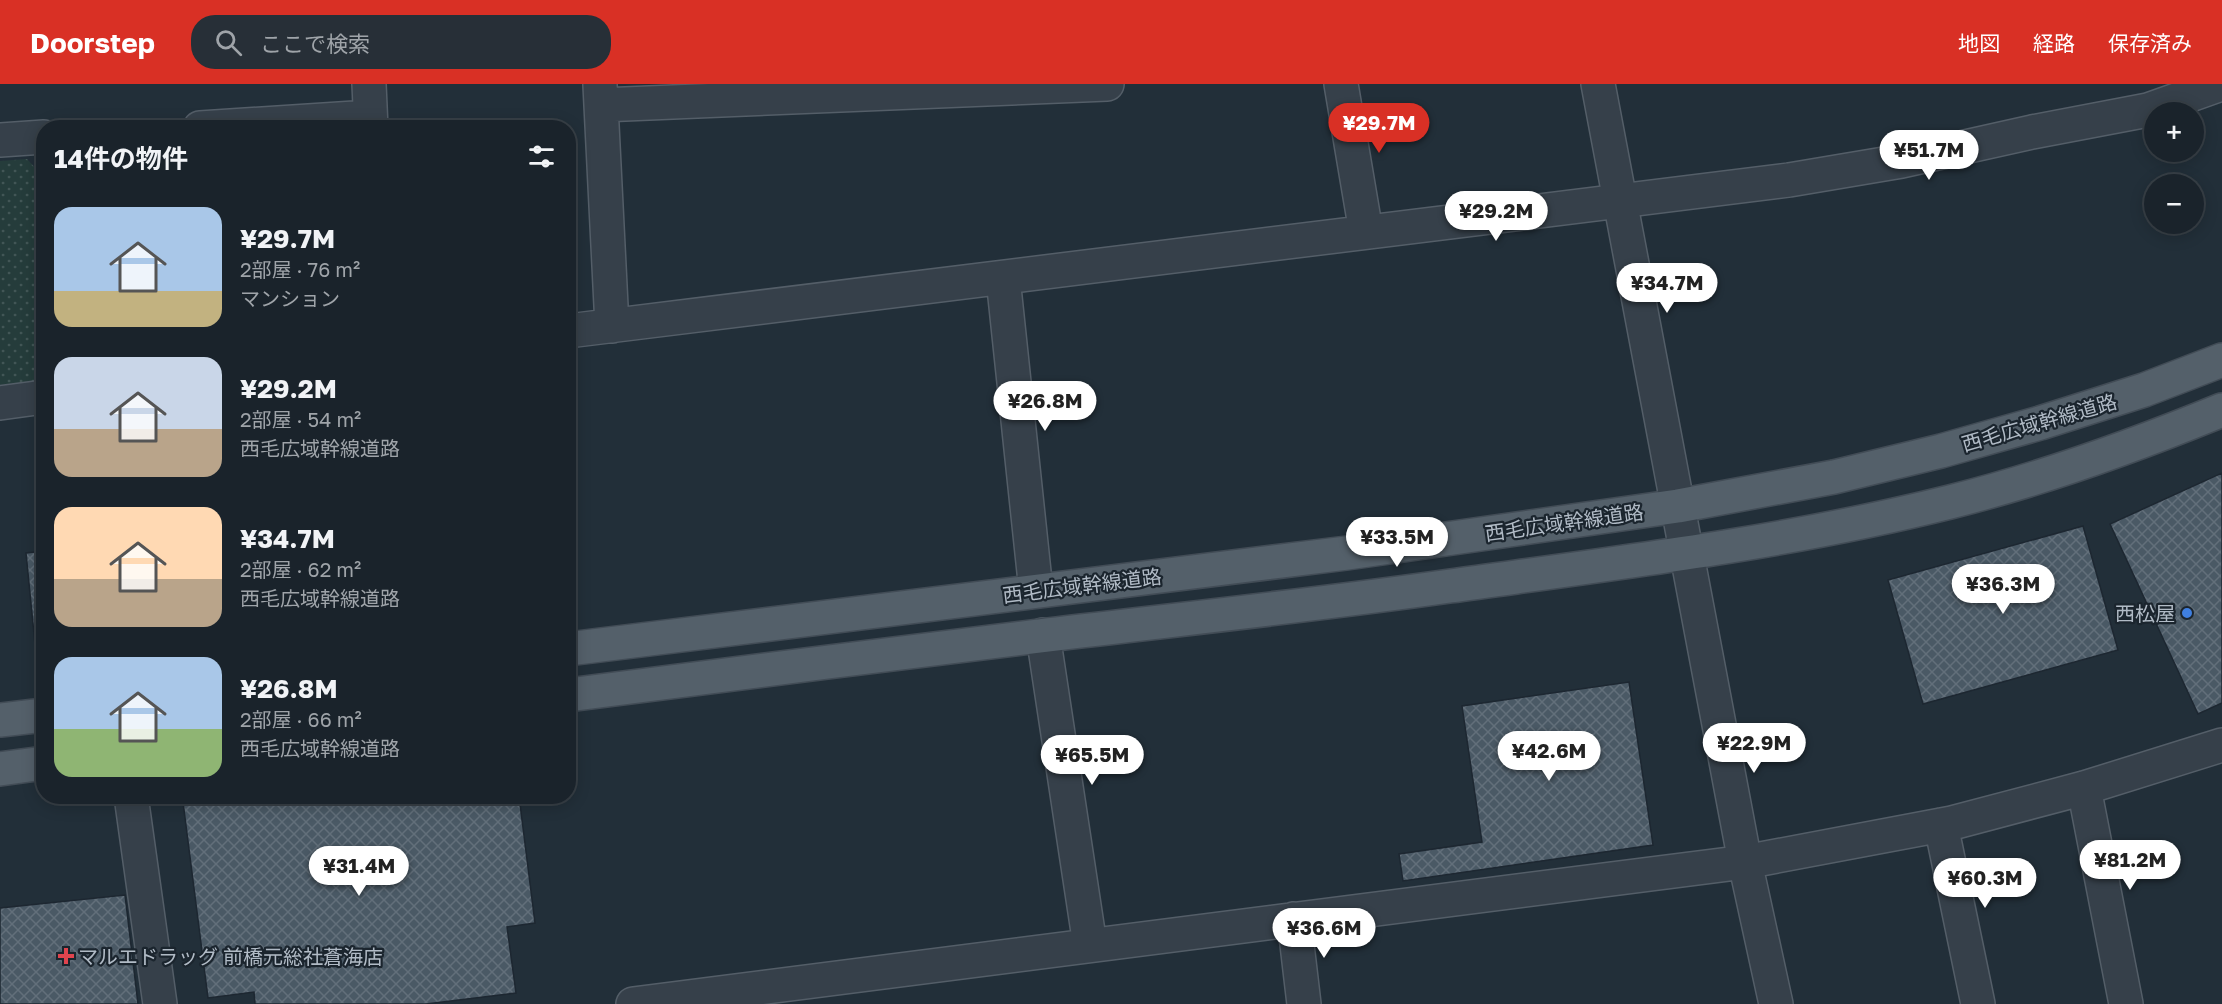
<!DOCTYPE html>
<html lang="ja">
<head>
<meta charset="utf-8">
<style>
	:root { --surface:#1a232b; --page:#272f37; --text:#f1f3f6; --muted:#9fa4a9; --line:#384047; --accent:#d93025 }
	body { margin:0; font-family:"Golos Text","Noto Sans JP",sans-serif; background:var(--page); color:var(--text); height:100vh; display:flex; flex-direction:column; font-size:22px; white-space:nowrap }
	* { box-sizing:border-box; margin:0 }
	p { font-size:20px; color:var(--muted) }
	.icon { flex:none; width:33px; height:33px; fill:none; stroke:currentColor; stroke-width:2; stroke-linecap:round; stroke-linejoin:round }
	.map { position:relative; flex:1; overflow:hidden }
	.drawer { position:absolute; left:36px; top:36px; width:540px; height:684px; display:flex; flex-direction:column; background:var(--surface); border-radius:24px; box-shadow:0 3px 15px #0003,0 0 0 2px var(--line) }
	.drawer>* { flex:none }
	.tools { position:absolute; left:2144px; top:18px; display:grid; gap:12px }
	.tools a { display:grid; place-items:center; width:60px; height:60px; border-radius:50%; background:var(--surface); box-shadow:0 3px 15px #0003,0 0 0 2px var(--line); font-size:30px }
	.price { position:absolute; translate:-50% -51px; padding:0 14px; border-radius:21px; background:#fff; color:#222; font-size:20px; line-height:39px; filter:drop-shadow(0 2px 3px #0008) }
	.price::after { content:''; position:absolute; left:50%; top:36px; width:18px; height:14px; margin-left:-9px; background:inherit; clip-path:polygon(0 0,100% 0,50% 100%) }
	.price.active { background:var(--accent); color:#fff }
	ul { padding:0; list-style:none }
	li { display:flex; align-items:center; gap:18px; height:150px; padding:0 18px }
	li span { display:grid; place-items:center; flex:none; width:168px; height:120px; border-radius:18px; color:#555 }
	li>.icon { margin-inline-start:auto }
	span .icon { width:72px; height:72px; fill:#fffc; stroke-width:1 }
	li b { font-size:26px }
	h2 { display:flex; justify-content:space-between; align-items:center; height:72px; padding:0 18px; font-size:26px }
	header { display:flex; align-items:center; gap:36px; box-sizing:border-box; height:84px; padding:0 30px; background:var(--accent); color:#fff }
	header strong { font-size:28px }
	nav { display:flex; gap:33px; margin-inline-start:auto; font-size:21px }
	.search { width:420px; height:54px; background:var(--page); display:flex; align-items:center; gap:15px; box-sizing:border-box; padding:0 21px; border-radius:24px; color:var(--muted); font-size:22px }
	.map>svg:first-child { display:block }
	.green { fill:url(#green-dots) }
	.building { fill:url(#building-cross-hatch); stroke:#1d2731; stroke-width:1.5 }
	.lines { fill:none; stroke-linecap:round; stroke-linejoin:round }
	.minor-casing { stroke:#545e68; stroke-width:36 }
	.major-casing { stroke:#424c56; stroke-width:36 }
	.minor { stroke:#36404a; stroke-width:33 }
	.major { stroke:#54606a; stroke-width:33 }
	.shop-dot { fill:#3f7fe0; stroke:#1b252e; stroke-width:2 }
	.health-dot { fill:#e0444e; stroke:#1b252e; stroke-width:2 }
	.labels { text-anchor:middle; dominant-baseline:central; stroke-width:4.5; stroke-linejoin:round; paint-order:stroke }
	.street-label { font-size:20px; fill:#b1bbc6; stroke:#1b252e }
	.poi-label { font-size:20px; fill:#b1bbc6; stroke:#1b252e; text-anchor:end }
</style>
</head>
<body>
<header>
<strong>Doorstep</strong>
<div class="search"><svg class="icon" aria-label="search" viewBox="0 0 24 24"><circle cx="10" cy="10" r="6"/><path d="M15 15l6 6"/></svg>ここで検索</div>
<nav><a>地図</a><a>経路</a><a>保存済み</a></nav>
</header>
<div class="map">
<svg width="2222" height="920" viewBox="0 0 2222 920">
	<defs>
		<pattern id="green-dots" width="8" height="8" patternUnits="userSpaceOnUse" patternTransform="scale(1.5)"><rect width="8" height="8" fill="#253c3b"/><path d="M2 2h.1M6 6h.1" fill="none" stroke="#425656" stroke-width="1.8" stroke-linecap="round"/></pattern>
		<pattern id="building-cross-hatch" width="8" height="8" patternUnits="userSpaceOnUse" patternTransform="scale(1.5)"><rect width="8" height="8" fill="#4a5965"/><path d="M0 0l8 8M0 8l8-8" fill="none" stroke="#626f7a"/></pattern>
	</defs>
	<rect width="100%" height="100%" fill="#222f39"/>
	<path class="green" d="M27 75 40 89 44 132 43 293 41 296 0 301V77Z"/>
	<path class="building" d="M2222 389V619L2198 630 2110 440Z
		M2083 442 2118 566 1923 620 1888 496Z
		M44 467V560H35L26 469Z
		M1629 598 1653 761 1403 797 1399 770 1482 758 1462 622Z
		M229 712H519L535 839 507 843 516 909 426 920H255L254 908 208 914 183 718Z
		M125 811 138 920H0V824Z"/>
	<g class="lines">
		<defs>
			<path id="minor" d="M369 0 371 44
				M1341 0 1366 148
				M1598 0 1745 778 1776 920
				M600 1 612 242
				M601 21 1107 0
				M200 44 370 33
				M0 56 44 53
				M1003 194 1036 507
				M568 247 1789 96 1902 77 2032 48 2148 26 2221 0
				M0 319 44 313
				M1043 551 1090 861
				M2084 704 2126 920
				M131 712 160 920
				M1941 741 1978 920
				M1294 835 1304 920
				M633 920 1745 778 1952 739 2084 704 2222 661"/>
			<path id="major" d="M568 565 1347 469 1678 422 1834 393 1941 367 2040 339 2144 306 2222 276
				M568 611C728 591 887 570 1047 551 1181 535 1316 521 1450 502 1617 479 1786 459 1950 418 2042 395 2134 362 2222 326
				M0 636 44 631
				M0 685 44 679"/>
		</defs>
		<use href="#minor" class="minor-casing"/>
		<use href="#major" class="major-casing"/>
		<use href="#minor" class="minor"/>
		<use href="#major" class="major"/>
	</g>
	<circle class="shop-dot" cx="2187" cy="529" r="6"/>
	<path class="health-dot" d="M63 863h6v6h6v6h-6v6h-6v-6h-6v-6h6z"/>
	<g class="labels">
		<g class="street-label">
			<text transform="translate(2039 338) rotate(-16)">西毛広域幹線道路</text>
			<text transform="translate(1564 438) rotate(-8)">西毛広域幹線道路</text>
			<text transform="translate(1082 501) rotate(-7)">西毛広域幹線道路</text>
		</g>
		<g class="poi-label">
			<text x="2175" y="529">西松屋</text>
			<text x="78" y="872" text-anchor="start">マルエドラッグ 前橋元総社蒼海店</text>
		</g>
	</g>
</svg>
<div class="tools">
<a>+</a>
<a>−</a>
</div>
<b class="price active" style="left:1379px;top:70px">¥29.7M</b>
<b class="price" style="left:1929px;top:97px">¥51.7M</b>
<b class="price" style="left:1496px;top:158px">¥29.2M</b>
<b class="price" style="left:1667px;top:230px">¥34.7M</b>
<b class="price" style="left:1045px;top:348px">¥26.8M</b>
<b class="price" style="left:1397px;top:484px">¥33.5M</b>
<b class="price" style="left:2003px;top:531px">¥36.3M</b>
<b class="price" style="left:1754px;top:690px">¥22.9M</b>
<b class="price" style="left:1549px;top:698px">¥42.6M</b>
<b class="price" style="left:1092px;top:702px">¥65.5M</b>
<b class="price" style="left:2130px;top:807px">¥81.2M</b>
<b class="price" style="left:359px;top:813px">¥31.4M</b>
<b class="price" style="left:1985px;top:825px">¥60.3M</b>
<b class="price" style="left:1324px;top:875px">¥36.6M</b>
<section class="drawer">
<h2>14件の物件<svg class="icon" aria-label="filters" viewBox="0 0 24 24"><path d="M4 7h16M4 17h16"/><circle cx="9" cy="7" r="2"/><circle cx="15" cy="17" r="2"/></svg></h2>
<ul>
<li><span style="background:linear-gradient(#a9c7e8 70%,#c2b280 0)"><svg class="icon" aria-label="home" viewBox="0 0 24 24"><path d="M3 11l9-7 9 7M6 9v11h12V9"/></svg></span><div><b>¥29.7M</b><p>2部屋 · 76 m²</p><p>マンション</p></div></li>
<li><span style="background:linear-gradient(#c9d6e8 60%,#b9a48a 0)"><svg class="icon" aria-label="home" viewBox="0 0 24 24"><path d="M3 11l9-7 9 7M6 9v11h12V9"/></svg></span><div><b>¥29.2M</b><p>2部屋 · 54 m²</p><p>西毛広域幹線道路</p></div></li>
<li><span style="background:linear-gradient(#ffd9b3 60%,#b9a48a 0)"><svg class="icon" aria-label="home" viewBox="0 0 24 24"><path d="M3 11l9-7 9 7M6 9v11h12V9"/></svg></span><div><b>¥34.7M</b><p>2部屋 · 62 m²</p><p>西毛広域幹線道路</p></div></li>
<li><span style="background:linear-gradient(#a9c7e8 60%,#8fb573 0)"><svg class="icon" aria-label="home" viewBox="0 0 24 24"><path d="M3 11l9-7 9 7M6 9v11h12V9"/></svg></span><div><b>¥26.8M</b><p>2部屋 · 66 m²</p><p>西毛広域幹線道路</p></div></li>
</ul>
</section>
</div>
</body>
</html>
